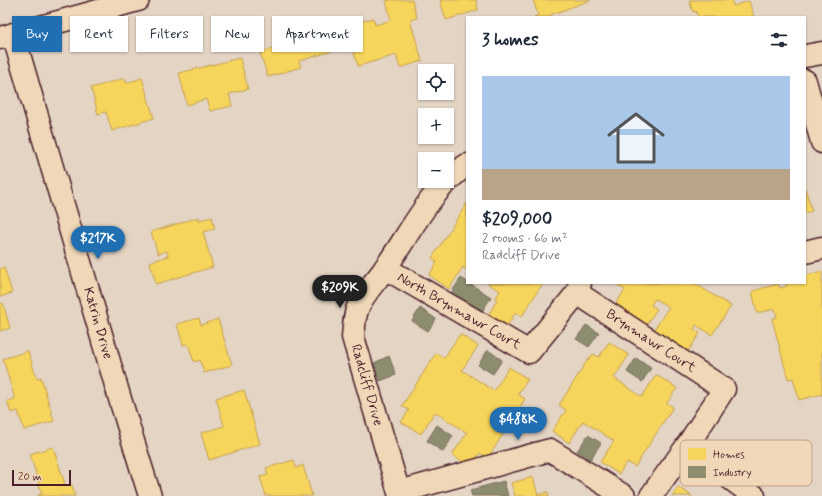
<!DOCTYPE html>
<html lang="en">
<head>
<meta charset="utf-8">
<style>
	:root { --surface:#fff; --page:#f6f6f7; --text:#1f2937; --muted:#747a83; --line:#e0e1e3; --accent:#1f6fb2 }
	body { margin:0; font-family:Mynerve,sans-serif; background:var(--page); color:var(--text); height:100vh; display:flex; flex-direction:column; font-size:15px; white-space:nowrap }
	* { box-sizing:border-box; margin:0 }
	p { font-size:13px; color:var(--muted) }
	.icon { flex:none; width:22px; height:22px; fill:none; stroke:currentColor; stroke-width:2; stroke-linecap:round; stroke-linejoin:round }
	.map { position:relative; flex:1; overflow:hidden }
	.details { position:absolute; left:466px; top:16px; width:340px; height:268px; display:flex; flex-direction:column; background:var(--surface); border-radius:0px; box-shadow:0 1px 3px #0004 }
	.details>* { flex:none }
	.banner { position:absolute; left:12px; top:16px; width:380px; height:36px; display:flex; gap:8px }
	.buttons { position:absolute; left:418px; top:64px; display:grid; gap:8px }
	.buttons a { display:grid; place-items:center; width:36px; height:36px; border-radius:0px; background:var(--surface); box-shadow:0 1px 3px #0004; font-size:20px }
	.scale { position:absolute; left:12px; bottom:10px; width:59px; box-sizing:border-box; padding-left:4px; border:2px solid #4a1f2b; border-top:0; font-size:11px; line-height:14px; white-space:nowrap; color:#4a1f2b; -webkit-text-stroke:3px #efd7b7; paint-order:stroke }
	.price { position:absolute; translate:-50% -34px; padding:0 9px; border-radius:14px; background:var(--accent); color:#fff; font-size:13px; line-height:26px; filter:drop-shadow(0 1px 2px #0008) }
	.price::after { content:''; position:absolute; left:50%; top:24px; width:12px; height:9px; margin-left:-6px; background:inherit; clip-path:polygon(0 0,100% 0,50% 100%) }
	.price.active { background:#222; color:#fff }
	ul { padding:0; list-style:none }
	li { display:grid; align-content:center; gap:8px; height:212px; padding:0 16px }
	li+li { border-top:1px solid var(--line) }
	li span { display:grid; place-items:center; height:124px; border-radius:0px; color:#555 }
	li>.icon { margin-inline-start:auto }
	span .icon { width:72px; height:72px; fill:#fffc; stroke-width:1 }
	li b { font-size:17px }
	h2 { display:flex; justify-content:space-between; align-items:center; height:48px; padding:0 16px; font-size:17px }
	.pill { padding:0 14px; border-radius:0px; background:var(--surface); box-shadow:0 1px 3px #0004; font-size:14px; line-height:36px }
	.pill.active { background:var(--accent); color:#fff }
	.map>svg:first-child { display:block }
	.homes { fill:#f6d55c; stroke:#c29e4d }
	.industry { fill:#8c8c6e; stroke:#786b5a }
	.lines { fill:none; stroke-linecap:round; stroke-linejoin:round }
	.minor-casing { stroke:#4a1f2b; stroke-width:25 }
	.minor { stroke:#efd7b7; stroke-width:22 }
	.labels { text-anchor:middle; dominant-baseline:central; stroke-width:4; stroke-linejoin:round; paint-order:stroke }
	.street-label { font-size:14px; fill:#4a1f2b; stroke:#efd7b7 }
	.key { fill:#efd7b7; stroke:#bea08d; stroke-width:1 }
	.key-label { font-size:11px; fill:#4a1f2b }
</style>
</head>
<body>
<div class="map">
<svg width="822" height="496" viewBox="0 0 822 496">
	<rect width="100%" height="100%" fill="#e4d4c4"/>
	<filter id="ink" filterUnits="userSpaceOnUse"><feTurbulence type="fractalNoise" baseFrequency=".025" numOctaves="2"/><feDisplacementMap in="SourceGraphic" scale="8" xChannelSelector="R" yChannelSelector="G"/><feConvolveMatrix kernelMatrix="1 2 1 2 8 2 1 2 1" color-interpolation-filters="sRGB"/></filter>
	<g filter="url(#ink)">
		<path class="homes" d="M391 0H412L417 18 410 20 422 61 400 68 396 55 358 66 346 26 373 18 375 25 391 20 386 1Z
			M440 0H476L478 10 446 20Z
			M533 0H591L550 15 551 17H534L538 15Z
			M689 0H732L733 6 749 1 754 17H698L696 11 693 12Z
			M322 19 332 51 299 61 301 67 268 77 260 53 288 44 284 30Z
			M240 58 248 89 229 94 232 106 210 111 206 99 187 105 179 73Z
			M125 78 126 83 142 78 154 118 112 131 106 112 98 114 91 88Z
			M805 188 812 211 805 213Z
			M467 203V270L463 267 449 289 429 275 437 262 432 258Z
			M199 217V220L212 217 215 229 203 232 213 267 156 284 150 262 168 256 167 251 158 254 151 232Z
			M4 267 12 293 0 297V269Z
			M822 271V396V394L799 400 793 378 788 379 772 319 777 317 775 309 757 313 752 291 778 284 780 288 787 286 786 283H805V276Z
			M487 283H543L522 316 516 312 507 326 489 314 497 300 495 299 500 291Z
			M617 283H694L731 306 712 335 696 325 694 329 700 333 687 353 653 331 669 307 655 299 651 305 657 309 645 327 614 306 625 290 616 284Z
			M3 303 10 328 0 331V304Z
			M199 318 201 325 218 319 232 365 204 373 200 360 194 362 188 344 183 345 177 324Z
			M460 334 478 346 462 370 494 391 509 367 528 379 518 394 525 399 488 458 480 453 470 467 452 455 467 433 435 412 421 434 401 422 409 410 402 406 436 353 444 358Z
			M609 342 629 355 614 378 642 397 656 375 677 388 667 403 673 407 635 467 627 462 619 474 600 462 614 441 583 421 569 443 552 431 566 410 559 405 587 361 593 354 599 357Z
			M28 351 37 379 41 377 54 421 24 430 18 411 11 413 7 401 15 399 3 359Z
			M244 390 260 444 209 460 201 433 224 426 216 398Z
			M53 447 66 487 72 485 75 496H38V495L42 494 30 454Z
			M294 460 296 468 303 465 312 496H266L260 477 268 475 266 468Z
			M533 477 538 495 548 492 549 496H515L511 483Z
			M678 487 692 496H672Z"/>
		<path class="industry" d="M461 278 491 297 481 313 451 293Z
			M420 308 436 319 428 331 412 321Z
			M586 325 599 333 589 347 576 339Z
			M488 350 502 360 493 374 478 365Z
			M389 356 396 375 380 381 374 363Z
			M636 358 651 368 642 382 627 372Z
			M437 425 453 436 443 452 427 441Z
			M588 435 601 443 590 460 577 451Z
			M504 481 508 496H472L470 490Z"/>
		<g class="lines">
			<defs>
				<path id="minor" d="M13 34 120 399 150 496
					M0 38 138 0
					M805 56 822 53
					M805 81 822 142
					M805 252 822 248
					M385 268 529 352 577 293 580 283
					M577 293 724 389 687 446 651 496
					M687 446 754 496
					M399 492 550 450 624 496
					M400 496 353 337C354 329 354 318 357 310 361 296 378 279 386 267 410 233 431 188 467 165"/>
			</defs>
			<use href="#minor" class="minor-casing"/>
			<use href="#minor" class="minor"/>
		</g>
	</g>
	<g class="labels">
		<g class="street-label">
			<text transform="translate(459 311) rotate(30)">North Brynmawr Court</text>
			<text transform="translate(98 323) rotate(74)">Katrin Drive</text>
			<text transform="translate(651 341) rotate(33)">Brynmawr Court</text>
			<text transform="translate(367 385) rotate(74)">Radcliff Drive</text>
		</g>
	</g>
	<rect x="680" y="440" width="132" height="46" rx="6" class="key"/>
	<rect x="688" y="448" width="18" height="12" fill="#f6d55c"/>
	<rect x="688" y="466" width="18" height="12" fill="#8c8c6e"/>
	<g class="key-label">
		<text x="713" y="458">Homes</text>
		<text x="713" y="476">Industry</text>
	</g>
</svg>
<div class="buttons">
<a><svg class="icon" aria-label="locate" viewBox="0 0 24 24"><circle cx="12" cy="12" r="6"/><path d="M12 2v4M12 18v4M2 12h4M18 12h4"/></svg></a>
<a>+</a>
<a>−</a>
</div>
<div class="scale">20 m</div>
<b class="price" style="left:98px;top:260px">$217K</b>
<b class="price active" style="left:340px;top:309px">$209K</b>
<b class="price" style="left:518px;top:441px">$488K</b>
<div class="banner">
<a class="pill active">Buy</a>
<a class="pill">Rent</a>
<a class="pill">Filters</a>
<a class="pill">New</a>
<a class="pill">Apartment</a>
</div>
<section class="details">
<h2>3 homes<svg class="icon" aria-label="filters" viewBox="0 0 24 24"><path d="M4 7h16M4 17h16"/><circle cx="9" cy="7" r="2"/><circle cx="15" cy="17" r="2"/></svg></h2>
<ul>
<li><span style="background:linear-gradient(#a9c7e8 75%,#b9a48a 0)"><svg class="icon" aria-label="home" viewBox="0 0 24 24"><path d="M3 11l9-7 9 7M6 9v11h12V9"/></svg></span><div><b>$209,000</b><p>2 rooms · 66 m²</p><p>Radcliff Drive</p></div></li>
</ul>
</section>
</div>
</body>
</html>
